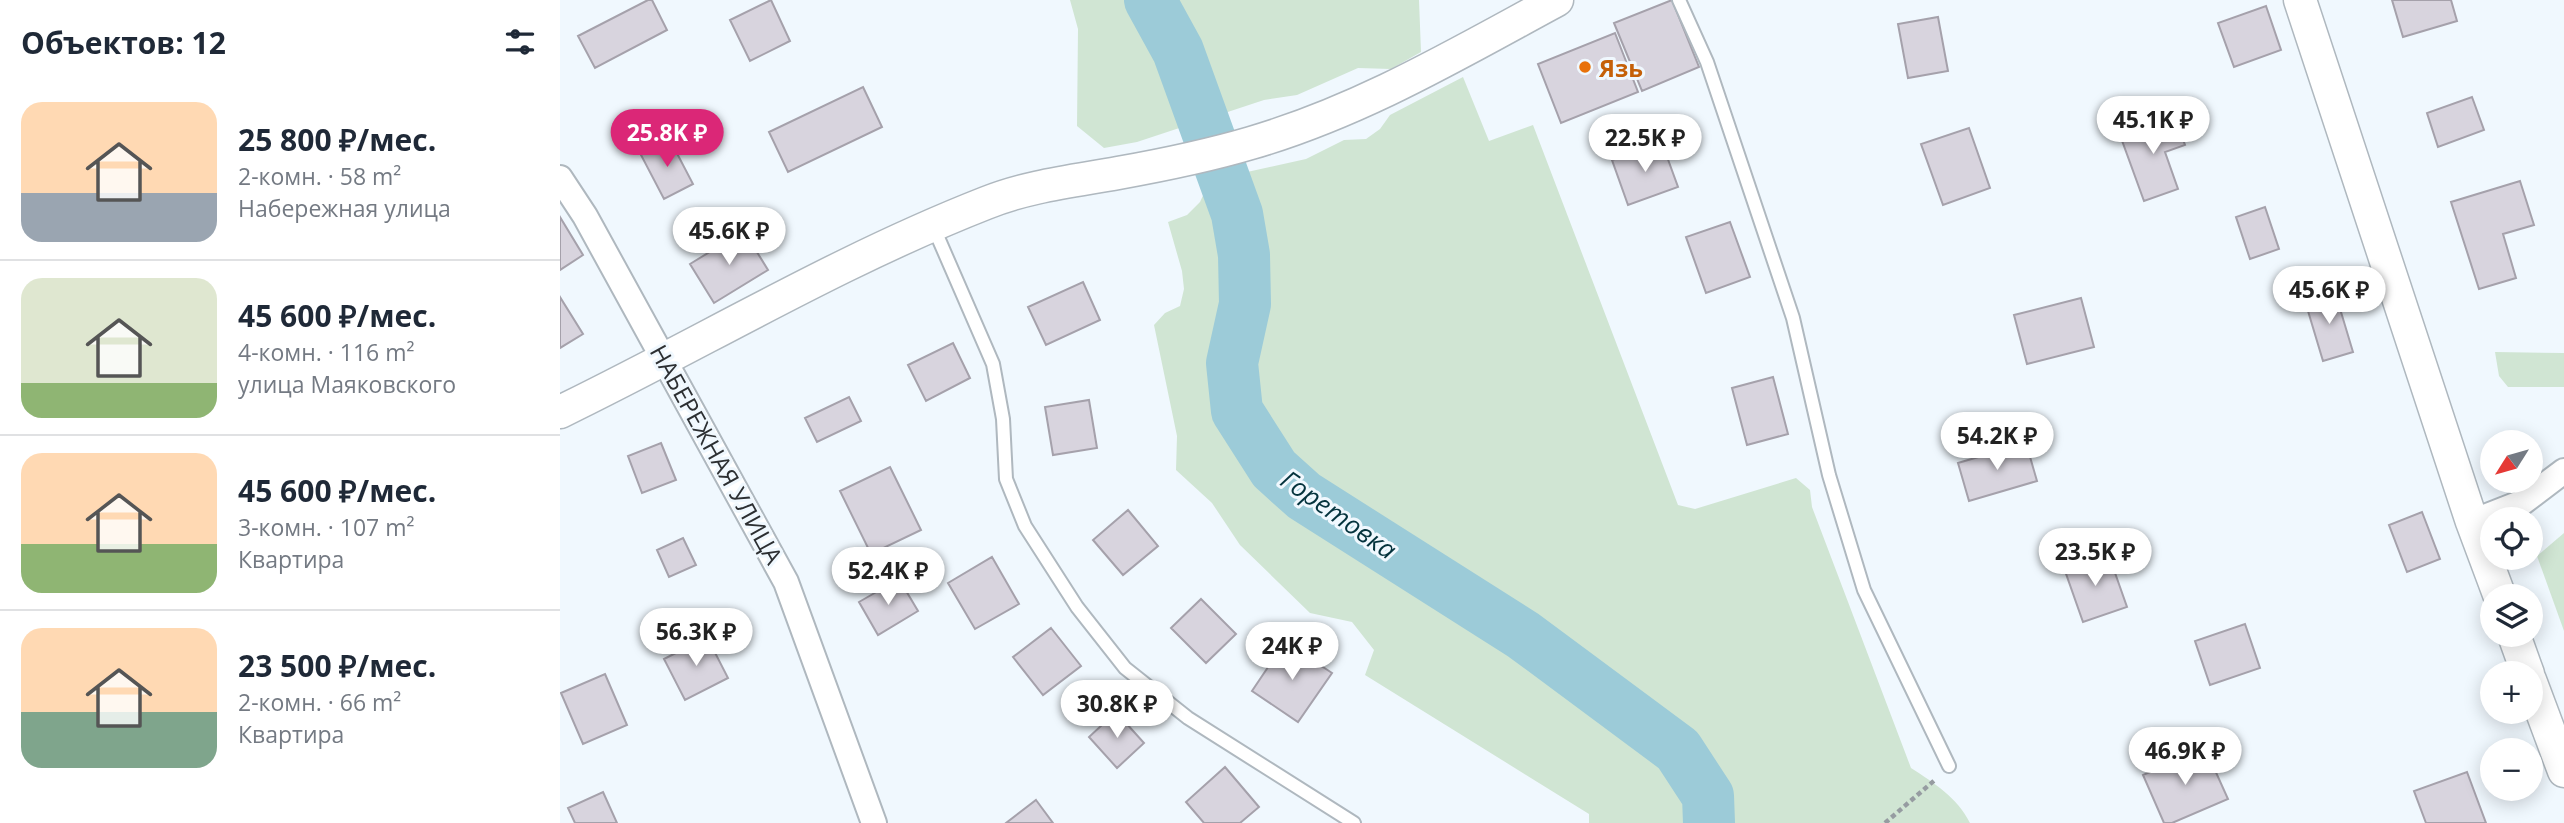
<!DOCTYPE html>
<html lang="ru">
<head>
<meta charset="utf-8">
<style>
	:root { --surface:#fff; --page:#f6f6f7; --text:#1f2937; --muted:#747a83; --line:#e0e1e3; --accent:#db2777 }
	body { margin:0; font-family:"Open Sans",sans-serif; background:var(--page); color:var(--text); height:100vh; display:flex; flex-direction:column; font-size:26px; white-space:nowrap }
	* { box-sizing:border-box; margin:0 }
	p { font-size:23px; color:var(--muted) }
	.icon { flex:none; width:38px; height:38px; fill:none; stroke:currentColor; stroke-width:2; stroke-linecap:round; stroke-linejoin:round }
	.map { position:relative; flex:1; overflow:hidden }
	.panel { display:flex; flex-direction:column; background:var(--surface); width:560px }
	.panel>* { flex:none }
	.needle { width:46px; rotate:233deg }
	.controls { position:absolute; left:1920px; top:430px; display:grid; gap:14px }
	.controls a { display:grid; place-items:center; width:63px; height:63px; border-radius:50%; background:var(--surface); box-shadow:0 4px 18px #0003; font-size:35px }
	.price { position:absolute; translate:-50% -60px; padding:0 16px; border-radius:24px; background:#fff; color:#222; font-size:23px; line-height:46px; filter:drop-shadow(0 2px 4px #0008) }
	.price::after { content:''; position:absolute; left:50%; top:42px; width:21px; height:16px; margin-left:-10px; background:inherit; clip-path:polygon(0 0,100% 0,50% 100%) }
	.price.on { background:var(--accent); color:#fff }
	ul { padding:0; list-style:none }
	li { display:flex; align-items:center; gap:21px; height:175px; padding:0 21px }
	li+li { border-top:2px solid var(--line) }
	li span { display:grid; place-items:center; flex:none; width:196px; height:140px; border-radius:21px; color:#555 }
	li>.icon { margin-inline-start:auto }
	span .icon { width:84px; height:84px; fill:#fffc; stroke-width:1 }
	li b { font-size:30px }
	h2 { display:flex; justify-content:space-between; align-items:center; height:84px; padding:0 21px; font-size:30px }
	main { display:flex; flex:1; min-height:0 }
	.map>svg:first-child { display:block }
	.green { fill:#d0e5d3 }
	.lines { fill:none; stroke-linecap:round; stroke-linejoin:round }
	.river { stroke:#9ccbd8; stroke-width:52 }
	.building { fill:#d8d4de; stroke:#a5a1ab; stroke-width:2 }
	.service-casing { stroke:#afb8bf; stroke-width:16 }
	.minor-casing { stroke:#afb8bf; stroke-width:28 }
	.tertiary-casing { stroke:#afb8bf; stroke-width:35 }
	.path { stroke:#969ca1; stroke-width:4.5; stroke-dasharray:5 3.5; stroke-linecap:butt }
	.service { stroke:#fff; stroke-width:12 }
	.minor { stroke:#fff; stroke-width:24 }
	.tertiary { stroke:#fff; stroke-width:32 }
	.food-dot { fill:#e8710a; stroke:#f0f8fe; stroke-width:2.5 }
	.labels { text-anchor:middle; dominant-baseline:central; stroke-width:6; stroke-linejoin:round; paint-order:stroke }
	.food-label { font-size:24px; font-weight:bold; fill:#c56008; stroke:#f0f8fe; text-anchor:start }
	.street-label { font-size:24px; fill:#2c2f32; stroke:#f0f8fe }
	.water-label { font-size:26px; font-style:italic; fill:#04333d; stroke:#f0f8fe }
</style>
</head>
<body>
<main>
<section class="panel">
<h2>Объектов: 12<svg class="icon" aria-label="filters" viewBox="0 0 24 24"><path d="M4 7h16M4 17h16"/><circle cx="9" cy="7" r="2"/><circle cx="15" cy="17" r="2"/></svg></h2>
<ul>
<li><span style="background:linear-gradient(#ffd9b3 65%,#9aa5b1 0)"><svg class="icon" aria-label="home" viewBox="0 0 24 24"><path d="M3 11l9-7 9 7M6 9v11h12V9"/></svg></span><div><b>25 800 ₽/мес.</b><p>2-комн. · 58 m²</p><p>Набережная улица</p></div></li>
<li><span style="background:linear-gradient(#dfe7d0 75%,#8fb573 0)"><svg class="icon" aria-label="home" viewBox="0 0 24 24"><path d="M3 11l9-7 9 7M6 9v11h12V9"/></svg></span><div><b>45 600 ₽/мес.</b><p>4-комн. · 116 m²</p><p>улица Маяковского</p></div></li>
<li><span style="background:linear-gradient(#ffd9b3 65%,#8fb573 0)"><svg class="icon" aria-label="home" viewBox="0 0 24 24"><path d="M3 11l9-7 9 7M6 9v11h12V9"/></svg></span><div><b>45 600 ₽/мес.</b><p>3-комн. · 107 m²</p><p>Квартира</p></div></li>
<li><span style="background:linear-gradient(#ffd9b3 60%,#7fa58c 0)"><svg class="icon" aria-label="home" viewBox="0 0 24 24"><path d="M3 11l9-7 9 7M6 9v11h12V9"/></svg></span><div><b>23 500 ₽/мес.</b><p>2-комн. · 66 m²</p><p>Квартира</p></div></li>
</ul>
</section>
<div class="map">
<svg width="2004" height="823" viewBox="0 0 2004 823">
	<rect width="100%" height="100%" fill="#f0f8fe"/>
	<path class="green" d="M510 0H859L861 52 831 69 798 68 737 95 704 100 577 142 544 148 517 126 518 29Z
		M903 77 929 141 973 125 1118 505 1135 509 1236 478 1250 490 1252 507 1351 768C1374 783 1397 797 1410 823H1029V814L805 675 814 650 792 622 750 613 680 545 652 503 616 470 617 436 594 325 605 313 620 306 624 289 622 271 608 222 627 215 640 202 647 187 660 178 746 159 784 140 806 139 820 129 830 115Z
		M1935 352 2004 353V387H1948L1939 376Z
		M2004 533V631L1977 556Z"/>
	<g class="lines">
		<path class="river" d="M590 0 618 51 677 214 684 255 685 304 672 363 677 411 714 469 744 496 963 635 1118 750 1148 796 1149 823"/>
	</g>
	<path class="building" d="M88 0H92L107 30 35 68 18 36Z
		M211 0 230 41 190 61 170 20Z
		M1112 0 1139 67 1082 91 1054 23Z
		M1832 0H1891L1897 21 1843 37Z
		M1706 6 1721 50 1674 67 1658 23Z
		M1378 17 1388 71 1348 78 1338 24Z
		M1055 33 1078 92 1001 123 978 64Z
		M303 87 322 127 228 172 209 132Z
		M1912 97 1924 130 1878 147 1867 113Z
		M1614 115 1625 145 1605 152 1618 189 1584 201 1560 135Z
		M1409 128 1430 188 1383 205 1361 144Z
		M110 140 133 184 104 199 81 155Z
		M1102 143 1118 187 1068 205 1052 160Z
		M1960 181 1974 225 1943 234 1956 278 1919 289 1891 202Z
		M1705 207 1719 249 1690 259 1676 217Z
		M0 217 23 255 0 270Z
		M1170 222 1190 277 1146 293 1126 237Z
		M184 231 208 270 154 303 130 264Z
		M523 282 540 320 486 345 468 307Z
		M1775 292 1793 352 1763 361 1745 301Z
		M0 297 23 334 0 348Z
		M1521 298 1534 347 1467 364 1454 315Z
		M393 343 410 378 366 401 348 365Z
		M1213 377 1228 434 1187 445 1172 388Z
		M289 397 301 421 257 442 245 418Z
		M529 400 537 448 493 455 485 407Z
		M101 443 116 480 82 493 68 456Z
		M1466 443 1477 481 1409 501 1398 463Z
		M330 467 361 530 311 554 280 491Z
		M568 510 598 546 563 575 533 540Z
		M1862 512 1880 559 1847 572 1829 525Z
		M123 538 136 565 109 577 97 550Z
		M1548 553 1567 607 1523 622 1504 568Z
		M432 557 459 604 415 629 388 583Z
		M339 579 358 611 318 635 299 602Z
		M641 599 676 634 646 663 611 628Z
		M1685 624 1700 668 1650 685 1635 641Z
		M491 628 521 666 483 695 453 657Z
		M147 637 168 678 125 700 104 659Z
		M725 642 772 673 738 722 692 691Z
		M45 674 67 725 23 744 1 693Z
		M556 712 584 743 557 768 529 737Z
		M1645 748 1668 799 1612 823H1604L1583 775Z
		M665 767 699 807 680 823H644L626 802Z
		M1907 772 1926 823H1866L1854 791Z
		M43 792 57 823H15L8 808Z
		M476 800 493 823H446Z"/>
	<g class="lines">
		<defs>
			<path id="service" d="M1119 0 1147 62 1233 318 1269 475 1304 590 1389 766
				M373 226 433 364 443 419 446 479 465 526 517 607 565 668 628 718 794 823"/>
			<path id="minor" d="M0 178 25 216 226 582 314 823
				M1912 522 1963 502 2004 471"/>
			<path id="tertiary" d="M1740 0 1912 522 1940 597
				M0 412C142 343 278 261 426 203 468 186 514 181 558 173 603 165 647 156 691 143 801 111 897 54 997 0
				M1954 635 1968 674
				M1970 680 2004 771"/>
		</defs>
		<use href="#service" class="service-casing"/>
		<use href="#minor" class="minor-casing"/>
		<use href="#tertiary" class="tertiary-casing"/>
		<path class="path" d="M1325 823 1376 779"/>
		<use href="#service" class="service"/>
		<use href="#minor" class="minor"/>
		<use href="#tertiary" class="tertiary"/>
	</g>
	<circle class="food-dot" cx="1025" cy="67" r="7"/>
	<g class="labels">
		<g class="food-label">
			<text x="1039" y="67">Язь</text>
		</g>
		<g class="street-label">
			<text transform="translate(157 454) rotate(61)">НАБЕРЕЖНАЯ УЛИЦА</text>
		</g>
		<g class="water-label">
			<text transform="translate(779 514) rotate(35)">Горетовка</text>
		</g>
	</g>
</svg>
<div class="controls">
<a><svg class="needle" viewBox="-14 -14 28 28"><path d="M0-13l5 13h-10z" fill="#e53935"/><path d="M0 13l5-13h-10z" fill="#747a83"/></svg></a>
<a><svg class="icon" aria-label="locate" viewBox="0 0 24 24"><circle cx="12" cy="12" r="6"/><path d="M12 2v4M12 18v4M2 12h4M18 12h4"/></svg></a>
<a><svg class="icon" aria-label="layers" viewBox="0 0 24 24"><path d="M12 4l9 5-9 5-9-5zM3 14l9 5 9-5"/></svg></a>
<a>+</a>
<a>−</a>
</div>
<b class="price" style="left:1593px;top:156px">45.1K ₽</b>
<b class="price on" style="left:107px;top:169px">25.8K ₽</b>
<b class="price" style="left:1085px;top:174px">22.5K ₽</b>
<b class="price" style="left:169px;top:267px">45.6K ₽</b>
<b class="price" style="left:1769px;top:326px">45.6K ₽</b>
<b class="price" style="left:1437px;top:472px">54.2K ₽</b>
<b class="price" style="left:1535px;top:588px">23.5K ₽</b>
<b class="price" style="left:328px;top:607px">52.4K ₽</b>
<b class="price" style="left:136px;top:668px">56.3K ₽</b>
<b class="price" style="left:732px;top:682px">24K ₽</b>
<b class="price" style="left:557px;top:740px">30.8K ₽</b>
<b class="price" style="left:1625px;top:787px">46.9K ₽</b>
</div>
</main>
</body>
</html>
